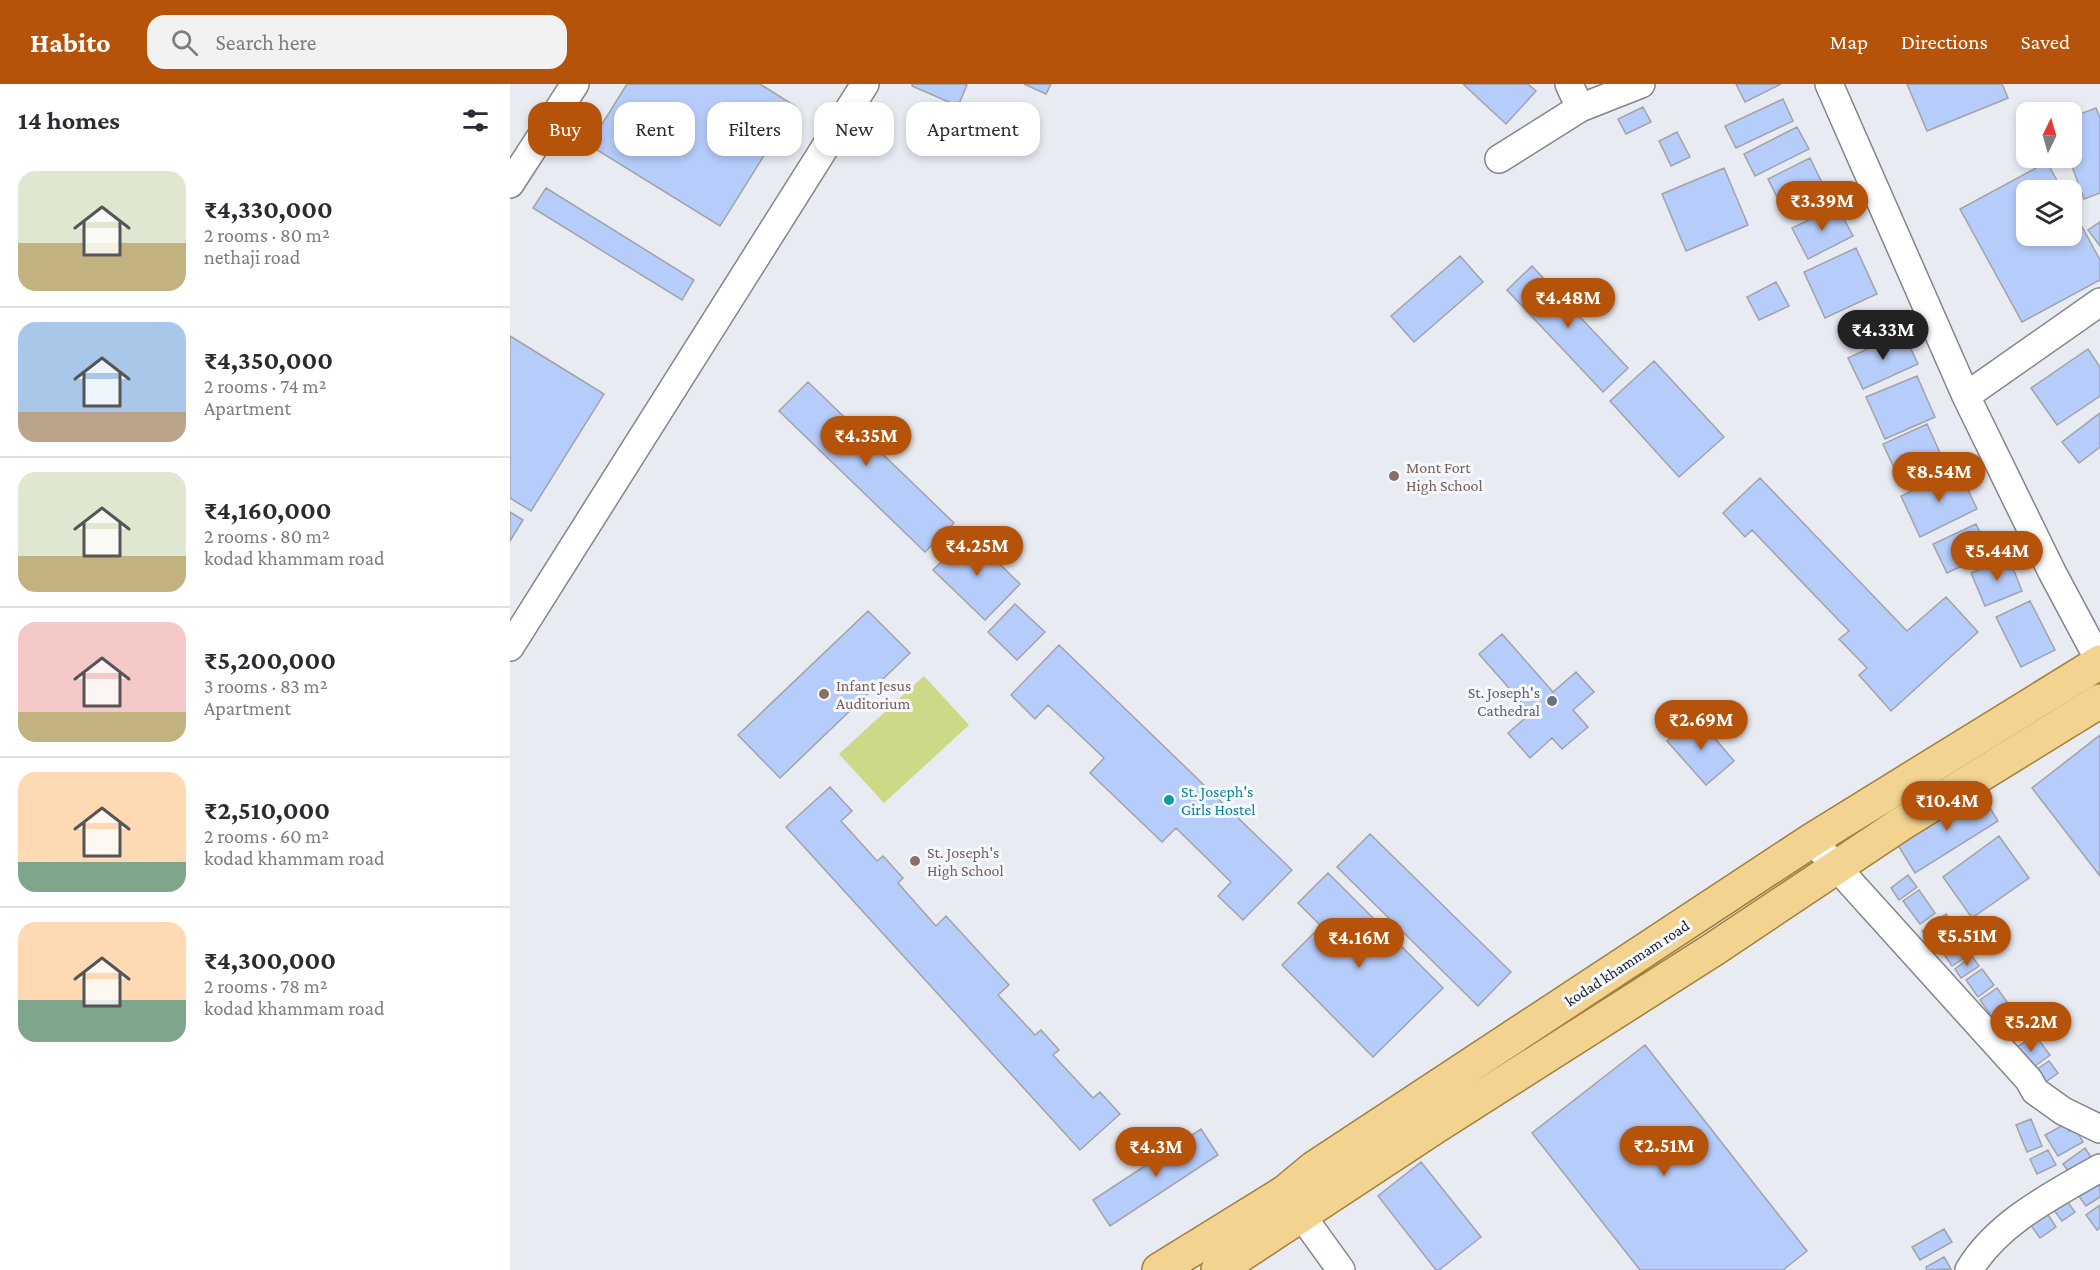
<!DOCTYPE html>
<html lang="en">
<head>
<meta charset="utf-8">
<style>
	:root { --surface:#fff; --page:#f2f2f3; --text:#2b2b33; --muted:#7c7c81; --line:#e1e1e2; --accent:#b45309 }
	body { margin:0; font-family:"Crimson Pro",serif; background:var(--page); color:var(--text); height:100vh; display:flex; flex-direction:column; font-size:22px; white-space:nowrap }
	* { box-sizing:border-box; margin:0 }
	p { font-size:20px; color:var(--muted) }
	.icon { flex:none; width:33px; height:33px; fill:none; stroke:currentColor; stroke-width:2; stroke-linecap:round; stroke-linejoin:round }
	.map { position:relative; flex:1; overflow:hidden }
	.sheet { display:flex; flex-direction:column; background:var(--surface); width:510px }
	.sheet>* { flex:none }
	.banner { position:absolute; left:18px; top:18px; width:570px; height:54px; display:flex; gap:12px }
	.needle { width:39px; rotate:5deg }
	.controls { position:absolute; left:1506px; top:18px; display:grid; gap:12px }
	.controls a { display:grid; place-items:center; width:66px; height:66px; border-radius:12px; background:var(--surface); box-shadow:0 3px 9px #0003; font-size:30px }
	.price { position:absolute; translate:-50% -51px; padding:0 14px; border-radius:21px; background:var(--accent); color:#fff; font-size:20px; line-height:39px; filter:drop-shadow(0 2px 3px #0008) }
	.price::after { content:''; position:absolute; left:50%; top:36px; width:18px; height:14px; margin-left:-9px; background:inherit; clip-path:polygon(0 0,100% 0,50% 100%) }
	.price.current { background:#222; color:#fff }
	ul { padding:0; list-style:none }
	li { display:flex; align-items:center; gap:18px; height:150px; padding:0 18px }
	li+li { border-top:2px solid var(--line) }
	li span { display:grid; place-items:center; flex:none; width:168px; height:120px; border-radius:18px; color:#555 }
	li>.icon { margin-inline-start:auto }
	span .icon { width:72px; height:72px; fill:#fffc; stroke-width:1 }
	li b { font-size:26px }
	h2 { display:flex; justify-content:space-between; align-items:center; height:72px; padding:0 18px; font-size:26px }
	.tag { padding:0 21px; border-radius:18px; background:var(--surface); box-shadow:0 3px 9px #0003; font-size:21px; line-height:54px }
	.tag.current { background:var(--accent); color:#fff }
	header { display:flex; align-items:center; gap:36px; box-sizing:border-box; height:84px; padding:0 30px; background:var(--accent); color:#fff }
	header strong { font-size:28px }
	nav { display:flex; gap:33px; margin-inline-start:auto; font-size:21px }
	.search { width:420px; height:54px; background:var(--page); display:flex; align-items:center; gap:15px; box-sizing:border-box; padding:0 21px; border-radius:18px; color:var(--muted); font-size:22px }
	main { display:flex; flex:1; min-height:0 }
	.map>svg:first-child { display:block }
	.green { fill:#ced988 }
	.building { fill:#b6ccfa; stroke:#a1a3a9; stroke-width:1.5 }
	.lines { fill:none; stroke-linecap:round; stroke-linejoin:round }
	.minor-casing { stroke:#83858a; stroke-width:30 }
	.major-casing { stroke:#a27f38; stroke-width:36 }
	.minor { stroke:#fff; stroke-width:27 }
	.major { stroke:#f2d390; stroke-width:33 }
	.education-dot { fill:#8d6e63; stroke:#f5f8fe; stroke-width:2 }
	.worship-dot { fill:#6b7280; stroke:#f5f8fe; stroke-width:2 }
	.culture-dot { fill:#0f9aa8; stroke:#f5f8fe; stroke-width:2 }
	.labels { text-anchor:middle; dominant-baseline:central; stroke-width:6; stroke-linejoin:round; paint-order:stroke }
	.education-label { font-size:16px; fill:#785e54; stroke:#f5f8fe; text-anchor:start }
	.worship-label { font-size:16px; fill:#5b616d; stroke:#f5f8fe; text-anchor:end }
	.culture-label { font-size:16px; fill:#0d838f; stroke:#f5f8fe; text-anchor:start }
	.street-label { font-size:16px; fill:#1b1c1e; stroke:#f5f8fe }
</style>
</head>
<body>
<header>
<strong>Habito</strong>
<div class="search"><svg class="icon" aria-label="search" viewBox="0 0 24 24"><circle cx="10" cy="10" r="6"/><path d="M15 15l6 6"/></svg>Search here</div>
<nav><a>Map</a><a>Directions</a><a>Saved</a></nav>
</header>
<main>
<section class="sheet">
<h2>14 homes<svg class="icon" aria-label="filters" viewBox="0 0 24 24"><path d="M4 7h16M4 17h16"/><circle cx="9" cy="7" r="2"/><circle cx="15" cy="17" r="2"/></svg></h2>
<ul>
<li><span style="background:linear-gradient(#dfe7d0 60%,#c2b280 0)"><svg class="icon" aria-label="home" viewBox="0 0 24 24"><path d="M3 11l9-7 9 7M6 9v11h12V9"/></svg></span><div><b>₹4,330,000</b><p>2 rooms · 80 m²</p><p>nethaji road</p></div></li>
<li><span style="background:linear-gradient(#a9c7e8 75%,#b9a48a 0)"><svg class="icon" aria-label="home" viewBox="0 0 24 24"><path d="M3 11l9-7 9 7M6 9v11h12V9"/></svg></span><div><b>₹4,350,000</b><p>2 rooms · 74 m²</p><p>Apartment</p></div></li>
<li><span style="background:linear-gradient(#dfe7d0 70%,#c2b280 0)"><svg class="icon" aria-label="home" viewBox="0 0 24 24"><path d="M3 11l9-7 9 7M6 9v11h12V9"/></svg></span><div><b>₹4,160,000</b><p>2 rooms · 80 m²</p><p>kodad khammam road</p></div></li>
<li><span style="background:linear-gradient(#f6c9c9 75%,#c2b280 0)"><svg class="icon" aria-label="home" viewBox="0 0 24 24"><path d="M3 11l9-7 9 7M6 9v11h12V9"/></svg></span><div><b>₹5,200,000</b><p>3 rooms · 83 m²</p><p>Apartment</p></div></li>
<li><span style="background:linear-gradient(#ffd9b3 75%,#7fa58c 0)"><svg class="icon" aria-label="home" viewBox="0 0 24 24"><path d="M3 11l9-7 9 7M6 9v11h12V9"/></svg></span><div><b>₹2,510,000</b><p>2 rooms · 60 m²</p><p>kodad khammam road</p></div></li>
<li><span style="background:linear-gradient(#ffd9b3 65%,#7fa58c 0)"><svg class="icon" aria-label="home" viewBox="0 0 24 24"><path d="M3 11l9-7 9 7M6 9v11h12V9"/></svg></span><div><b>₹4,300,000</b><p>2 rooms · 78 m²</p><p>kodad khammam road</p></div></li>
</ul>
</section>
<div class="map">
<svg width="1590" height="1186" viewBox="0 0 1590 1186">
	<rect width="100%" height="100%" fill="#e8ebf1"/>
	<path class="green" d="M414 592 459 641 374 719 329 670Z"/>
	<path class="building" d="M117 0H250L285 22 210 142 79 61Z
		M402 0H455L457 1 448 22 402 2Z
		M514 0H541L536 10Z
		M953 0H1018L1026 7 996 40Z
		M1226 0H1271L1235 18Z
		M1397 0H1492L1498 14 1417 47Z
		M1273 15 1283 37 1226 64 1215 42Z
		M1133 23 1141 38 1116 50 1108 35Z
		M1586 24 1590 34V109L1574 115 1559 74H1562V33Z
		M1287 43 1299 65 1245 92 1234 70Z
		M1167 48 1180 73 1161 82 1149 57Z
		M1300 74 1316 107 1274 127 1258 95Z
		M1537 78 1552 106H1516V152H1562V124L1590 176V196L1512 238 1450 125Z
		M1214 84 1238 141 1176 167 1152 110Z
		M36 104 184 196 172 216 23 124Z
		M1327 122 1343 152 1298 175 1282 144Z
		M1590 138V162L1578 146Z
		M1346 164 1367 210 1315 234 1294 188Z
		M950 172 973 198 904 258 881 232Z
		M1022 182 1118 284 1093 308 997 206Z
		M1266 198 1279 222 1249 236 1237 213Z
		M1393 248 1408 280 1353 305 1338 274Z
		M0 252 94 310 21 427 0 414Z
		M1578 265 1590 283V312L1547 341 1521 304Z
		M1144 277 1214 353 1169 393 1100 317Z
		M1407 292 1425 333 1375 355 1356 313Z
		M298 298 444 439 415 468 269 327Z
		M1590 329V363L1569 379 1552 358Z
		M1417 340 1436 382 1392 401 1373 360Z
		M1448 385 1467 425 1410 453 1391 412Z
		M1250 394 1397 547 1436 513 1468 548 1381 627 1349 591 1357 584 1329 555 1339 547 1242 446 1235 453 1213 429Z
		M0 428 13 436 0 457Z
		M1466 440 1480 469 1437 489 1423 460Z
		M459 450 510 500 475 536 423 486Z
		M1499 474 1512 507 1475 522 1461 489Z
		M1520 517 1545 566 1511 583 1486 533Z
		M505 520 535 548 507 576 478 548Z
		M358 527 400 569 270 694 228 651Z
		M992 550 1043 608 1066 588 1084 608 1063 626 1078 643 1052 665 1042 654 1020 674 998 649 1021 629 969 570Z
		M549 561 782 786 733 836 708 812 721 798 666 744 652 758 580 689 594 674 538 621 525 635 501 611Z
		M1186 632 1224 677 1196 701 1157 657Z
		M1590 651V792L1522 704Z
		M320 703 342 727 331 737 367 777 373 772 393 794 388 799 426 842 436 832 499 901 488 911 525 951 531 946 549 966 543 971 583 1014 590 1008 610 1030 570 1066 276 743Z
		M1469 706 1488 737 1405 789 1386 758Z
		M860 750 1001 888 968 922 827 783Z
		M1489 752 1519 794 1462 834 1433 793Z
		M818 789 933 904 863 973 772 881 811 842 788 819Z
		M1398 791 1407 803 1389 816 1381 804Z
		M1409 806 1425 829 1410 840 1393 817Z
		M1436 830 1449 848 1424 865 1412 847Z
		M1448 854 1460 870 1442 882 1431 866Z
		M1462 872 1469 882 1451 894 1445 885Z
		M1472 885 1484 901 1468 913 1456 896Z
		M1487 904 1505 929 1488 941 1470 916Z
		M1509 927 1521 943 1502 957 1490 941Z
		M1525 951 1540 971 1518 987 1503 966Z
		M1135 961 1297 1167 1273 1186H1130L1022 1049Z
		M1539 977 1548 989 1529 1003 1520 990Z
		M1521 1035 1532 1062 1517 1068 1506 1041Z
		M1555 1040 1559 1047 1565 1044 1573 1058 1548 1072 1535 1051Z
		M691 1045 708 1071 600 1142 583 1116Z
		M1575 1064 1585 1079 1563 1094 1553 1080Z
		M1538 1066 1546 1081 1527 1090 1520 1075Z
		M911 1078 971 1153 929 1186H926L868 1112Z
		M1582 1090 1590 1101V1113L1576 1122 1563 1104Z
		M1551 1109 1565 1128 1552 1137 1538 1118Z
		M1531 1120 1546 1143 1530 1154 1514 1132Z
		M1590 1121V1144L1587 1146 1576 1131Z
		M1434 1145 1442 1158 1410 1176 1402 1163Z
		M1434 1173 1441 1185 1417 1186 1416 1183Z"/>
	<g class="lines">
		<defs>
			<path id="minor" d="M1059 0 1070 24
				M1319 0 1456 312 1542 488 1590 578
				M989 75 1070 24 1131 0
				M0 100 65 0
				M1456 312 1590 218
				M0 563 355 0
				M1302 756 1519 996 1525 1007 1553 1027 1590 1045
				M779 1114 831 1186
				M1459 1186C1488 1138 1543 1111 1590 1084"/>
			<path id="major" d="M649 1186 775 1108 804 1084 1302 756 1590 578
				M708 1186 925 1043 1204 865 1391 740 1590 617"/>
		</defs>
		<use href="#minor" class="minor-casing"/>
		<use href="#major" class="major-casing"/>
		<use href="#minor" class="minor"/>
		<use href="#major" class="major"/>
	</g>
	<g class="education-dot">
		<circle cx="884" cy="392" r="6"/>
		<circle cx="314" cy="610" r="6"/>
		<circle cx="405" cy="777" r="6"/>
	</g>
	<circle class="worship-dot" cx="1042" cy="617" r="6"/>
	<circle class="culture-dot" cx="659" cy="716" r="6"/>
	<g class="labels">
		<g class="education-label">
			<text x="896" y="383">Mont Fort<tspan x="896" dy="18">High School</tspan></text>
			<text x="326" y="601">Infant Jesus<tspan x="326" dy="18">Auditorium</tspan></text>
			<text x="417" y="768">St. Joseph's<tspan x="417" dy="18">High School</tspan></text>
		</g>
		<g class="worship-label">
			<text x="1030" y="608">St. Joseph's<tspan x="1030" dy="18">Cathedral</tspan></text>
		</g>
		<g class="culture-label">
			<text x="671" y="707">St. Joseph's<tspan x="671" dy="18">Girls Hostel</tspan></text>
		</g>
		<g class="street-label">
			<text transform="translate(1117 879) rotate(-33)">kodad khammam road</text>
		</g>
	</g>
</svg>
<div class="controls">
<a><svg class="needle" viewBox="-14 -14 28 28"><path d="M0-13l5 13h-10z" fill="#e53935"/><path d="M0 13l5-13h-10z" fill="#7c7c81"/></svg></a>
<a><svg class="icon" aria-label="layers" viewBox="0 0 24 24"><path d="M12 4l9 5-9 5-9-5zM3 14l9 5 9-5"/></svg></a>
</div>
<b class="price" style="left:1312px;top:148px">₹3.39M</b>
<b class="price" style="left:1058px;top:245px">₹4.48M</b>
<b class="price current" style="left:1373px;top:277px">₹4.33M</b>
<b class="price" style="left:356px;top:383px">₹4.35M</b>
<b class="price" style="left:1429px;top:419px">₹8.54M</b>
<b class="price" style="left:467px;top:493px">₹4.25M</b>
<b class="price" style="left:1487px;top:498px">₹5.44M</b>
<b class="price" style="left:1191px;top:667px">₹2.69M</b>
<b class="price" style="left:1437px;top:748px">₹10.4M</b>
<b class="price" style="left:1457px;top:883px">₹5.51M</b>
<b class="price" style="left:849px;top:885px">₹4.16M</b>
<b class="price" style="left:1521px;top:969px">₹5.2M</b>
<b class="price" style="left:1154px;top:1093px">₹2.51M</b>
<b class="price" style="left:646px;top:1094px">₹4.3M</b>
<div class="banner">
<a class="tag current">Buy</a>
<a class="tag">Rent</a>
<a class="tag">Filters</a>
<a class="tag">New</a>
<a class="tag">Apartment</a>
</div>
</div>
</main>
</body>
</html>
